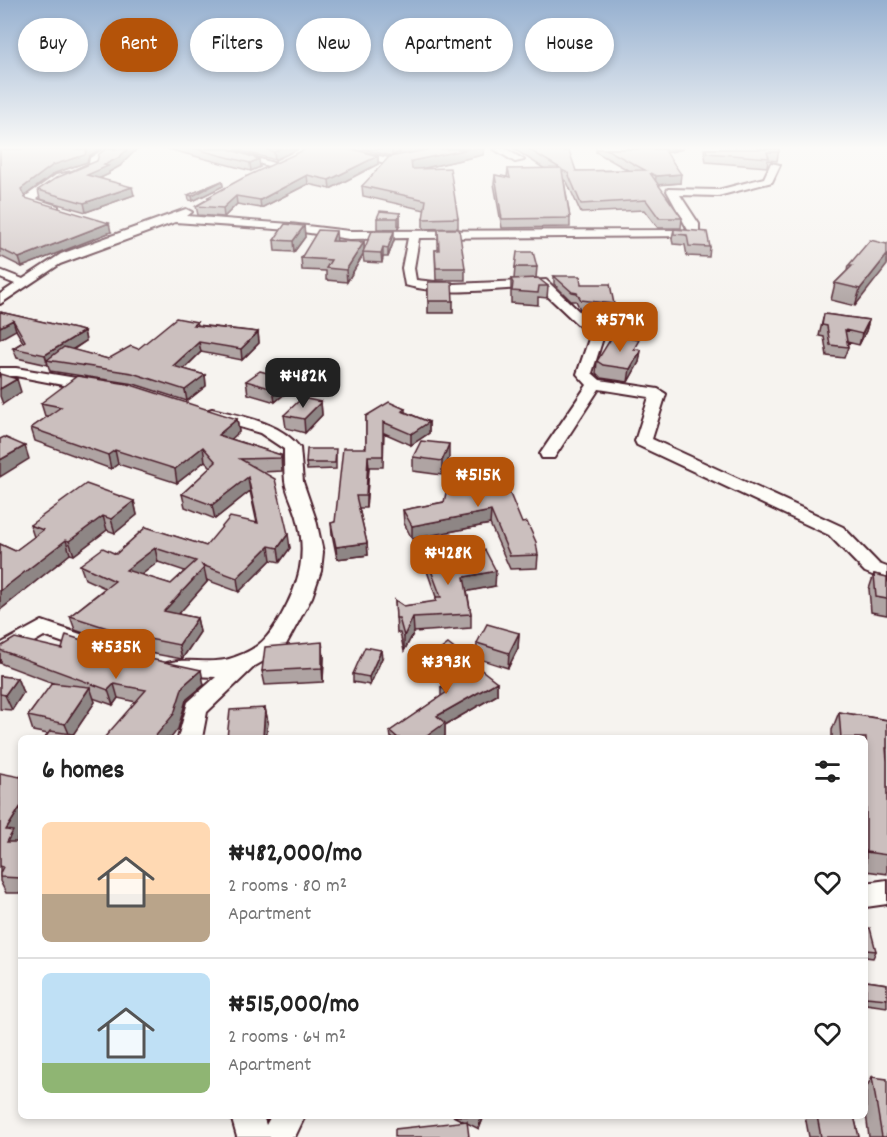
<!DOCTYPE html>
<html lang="en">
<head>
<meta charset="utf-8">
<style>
	:root { --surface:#fff; --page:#f2f2f2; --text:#222; --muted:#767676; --line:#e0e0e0; --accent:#b45309 }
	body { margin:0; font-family:Dekko,sans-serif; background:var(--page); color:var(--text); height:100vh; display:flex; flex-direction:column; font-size:22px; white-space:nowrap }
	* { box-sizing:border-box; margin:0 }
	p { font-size:20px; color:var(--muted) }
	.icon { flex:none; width:33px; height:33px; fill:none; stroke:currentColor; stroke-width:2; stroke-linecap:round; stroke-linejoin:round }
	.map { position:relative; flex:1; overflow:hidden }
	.panel { position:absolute; left:18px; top:735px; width:850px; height:384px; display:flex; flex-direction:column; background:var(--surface); border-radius:9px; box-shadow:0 3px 9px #0003 }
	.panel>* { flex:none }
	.banner { position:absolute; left:18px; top:18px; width:852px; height:54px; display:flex; gap:12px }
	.price { position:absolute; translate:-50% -51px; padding:0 14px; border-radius:12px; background:var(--accent); color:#fff; font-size:20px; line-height:39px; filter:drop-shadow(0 2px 3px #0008) }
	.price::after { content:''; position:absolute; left:50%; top:36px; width:18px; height:14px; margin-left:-9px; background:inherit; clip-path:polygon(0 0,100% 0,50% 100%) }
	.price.on { background:#222; color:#fff }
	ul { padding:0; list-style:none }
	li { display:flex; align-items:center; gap:18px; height:150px; padding:0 24px }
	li+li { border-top:2px solid var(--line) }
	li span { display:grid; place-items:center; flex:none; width:168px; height:120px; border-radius:9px; color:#555 }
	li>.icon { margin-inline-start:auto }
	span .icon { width:72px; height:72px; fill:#fffc; stroke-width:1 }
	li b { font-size:26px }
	h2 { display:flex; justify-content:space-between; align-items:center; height:72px; padding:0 24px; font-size:26px }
	.pill { padding:0 21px; border-radius:27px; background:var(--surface); box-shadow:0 3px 9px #0003; font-size:21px; line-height:54px }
	.pill.on { background:var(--accent); color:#fff }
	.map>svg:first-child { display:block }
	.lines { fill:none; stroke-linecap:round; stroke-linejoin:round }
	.minor-casing { stroke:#4a1f2b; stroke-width:4 }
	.minor { fill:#fdfcf7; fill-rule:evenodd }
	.wall { fill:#afa4a3; stroke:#4a1f2b; stroke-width:1.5; fill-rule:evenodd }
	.shaded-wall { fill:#8e8685; stroke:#4a1f2b; stroke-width:1.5 }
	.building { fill:#cbbfbe; stroke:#4a1f2b; stroke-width:1.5; fill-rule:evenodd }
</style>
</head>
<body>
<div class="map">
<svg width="887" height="1137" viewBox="0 0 887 1137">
	<rect width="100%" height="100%" fill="#f6f3ef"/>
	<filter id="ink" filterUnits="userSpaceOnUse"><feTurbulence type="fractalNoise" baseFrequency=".0167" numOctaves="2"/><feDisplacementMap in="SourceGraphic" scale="12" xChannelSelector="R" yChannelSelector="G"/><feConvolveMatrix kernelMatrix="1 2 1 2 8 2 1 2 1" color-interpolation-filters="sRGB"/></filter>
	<g filter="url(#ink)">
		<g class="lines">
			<defs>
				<path id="minor" d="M104 149H115L99 161 98 167 79 177 63 180 36 199 58 206V210L28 204 26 196 56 175 72 172 89 164 90 158Z
					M211 149H227L280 165 275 168Z
					M445 149H465L393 165 347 153 352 150 393 159Z
					M494 149H506L524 160 515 162Z
					M771 163 780 165 772 182 718 196 680 195 699 224V236L419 238 414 268 416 280 454 284 546 280 604 335 592 373 600 380 658 389 666 394 652 439 843 527 879 564 887 567V581L865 572 829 535 637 445 635 441 649 397 599 389 554 458H542L540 454 587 385 577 374 590 336 538 287C494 289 448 297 405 285L402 268 408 238 349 239 290 230 175 222 60 264 0 304V294L15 284 0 278V270L23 279 61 254 186 209 192 212 187 216 290 224 349 231 688 230 667 191 668 189 718 190 764 178Z
					M0 368H16L94 381 102 386 94 391 16 376H0Z
					M212 409C241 416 281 422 300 448L303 482 316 520 323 552 321 571 312 597 283 650 255 666 207 712 202 738H178L188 702 216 677 167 675 164 669 167 663C189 657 212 666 235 657 260 648 268 638 281 616 299 584 307 557 298 521 295 507 287 495 285 481 284 471 284 460 284 449L260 433 206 417 204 414 206 411Z
					M42 621 98 640 101 645 98 650 90 652 44 636 0 662V644Z
					M887 880V904L866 907V883Z
					M231 1116H263L266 1125 271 1116H305L295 1137H237Z"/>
			</defs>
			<use href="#minor" class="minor-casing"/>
			<use href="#minor" class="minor"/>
		</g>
		<path class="wall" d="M0 149H100L89 156 87 162 55 173 24 196 25 198 111 232 22 267 0 256Z
			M168 149H228L260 167 251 171Z
			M235 149H298L275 160Z
			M362 149H484L483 155 421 169 458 218V228L423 229V219L425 210 363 196 362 186 400 155V152L392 156Z
			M514 149H561L576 171 628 170 596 152V149H683L666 153 680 183 658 185 682 218 681 228H658L644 210 581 213 567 182 564 180 570 218V227L502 228 494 184 495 175 507 177 508 169H545Z
			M704 149H779L777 161 768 160 767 167 706 162Z
			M378 156V164L330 189 308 184 261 208 237 204 224 217 198 215 196 206 208 199V197Z
			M97 161 120 166 109 172V174L100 178 134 195 86 212 40 199 38 190Z
			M222 181 223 186 193 201 189 200 188 195Z
			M400 213V224L398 229H377V218Z
			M304 226 305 237 294 252 275 251 274 240Z
			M438 229 465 268V280H436L435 250H438Z
			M674 229 710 247 709 257 687 256 685 245 673 244 672 238Z
			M394 240 388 257H383L382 263 364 262 363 255 347 282 326 280V271L302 270 301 258 337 241 364 242V250Z
			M887 244 855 306 831 300 835 283 847 271 848 266Z
			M515 267H537L536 278 548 286 547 298 538 297V305L511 303V279H514Z
			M554 276 581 284 614 304 613 312 580 309 576 301H571L554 284Z
			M428 282 453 301V313H428Z
			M0 312 84 331 86 341 73 350 108 359 138 349 197 322 198 325 258 332 259 343 242 360 201 352 184 369 205 375 206 386 187 401 134 384 50 371 48 365 17 358 13 348 23 342 16 330Z
			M824 314 869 320 866 331 859 345 847 342 848 347 844 358 827 356 824 337 819 336Z
			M638 349 641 350 639 362 628 382 601 378 596 373 597 361Z
			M286 378 288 391 275 402 248 394 246 381Z
			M321 402 322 415 305 433 286 428 284 415Z
			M41 403 237 419 239 432 231 439 281 455 282 471 262 472 290 548 280 562 271 560 239 592 207 580V582L178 614 197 618 200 632 182 659 133 650 75 630 70 616 105 588 85 579 80 565 116 554 146 527 206 546 257 523 250 491 215 519 185 507 182 494 211 467 205 461 177 483 118 464 111 469 35 441 31 428 48 416H45ZM158 562 185 571 171 584 141 575Z
			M405 409V412L429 422V433L411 445 384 433 383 467H369L366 508H359L367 543 368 555 337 559 332 534 331 523 335 522 366 448V416Z
			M336 455V469L307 470 306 463Z
			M413 457 449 458 442 475 413 471Z
			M485 476 482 491 522 523 538 555 537 568 510 569 490 524 412 539 404 523 403 510 444 502Z
			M134 501 137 515 115 533 107 530 74 555 70 554 0 610V544L15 551 34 537 30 525Z
			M426 557 495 586 467 591 471 614V628L414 632 404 651 400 633H397L395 600 404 606 436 602V597L427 571Z
			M874 574 887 577V615L871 612 869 589Z
			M519 633 518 648 508 668 476 658 477 643Z
			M0 647 204 685 186 700 178 729 136 702 118 698 113 705 93 698 95 702 72 736 73 738H45L48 734 33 731 28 716 53 683 2 664 0 659Z
			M432 656 497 682V695L445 725V736L443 738H391L390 731 441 696V687L451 682 432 669Z
			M324 657 323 682 265 685 262 671Z
			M382 658 370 685 353 682V674Z
			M0 676 17 678 23 693 12 710 0 709Z
			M265 708 268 722 266 738H227Z
			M839 712 887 720V874L866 871V738H832V730Z
			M0 773 17 839 18 842H21V893H6L0 881Z
			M866 928 876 951 873 958 866 957Z
			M866 981 887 984V1007L866 1004Z
			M872 1077 887 1137H869L866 1114V1088Z
			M453 1116H484L479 1129Z
			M805 1116H854L859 1137H809Z"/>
		<path class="shaded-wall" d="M87 149H100L89 156 87 162 55 173 23 197 21 189 53 165Z
			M128 149H137L120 166 109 172V174L89 183 87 175Z
			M280 149H298L275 160 274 152Z
			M392 149H433L400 155V152L392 156Z
			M469 149H484L483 155 411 171V161Z
			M661 149H683L660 154Z
			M378 156V164L330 189 329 180Z
			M259 159 260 167 251 171 250 163Z
			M681 174 680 183 655 185 656 176Z
			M307 175 308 184 261 208 260 200Z
			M222 181 223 186 193 201 192 196Z
			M132 187 134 195 86 212 84 203Z
			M236 196 237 204 224 217 223 208Z
			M400 213V224L398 229V218Z
			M109 223 111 232 22 267 19 258Z
			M304 226 305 237 294 252 293 241Z
			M336 231 337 242 332 241Z
			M394 231V240L388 257V248Z
			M364 242V252H363V255L347 282 346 270Z
			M383 247V257L382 263 381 253Z
			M887 255V265L855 306 860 289Z
			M13 320 16 330 0 339V327Z
			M869 320 866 331 859 345 862 334Z
			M84 331 86 341 54 361 47 360 48 365 45 355Z
			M258 332 259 343 242 360 241 349Z
			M199 342 201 352 175 377 173 366Z
			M641 350 639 362 628 382 630 369Z
			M205 375 206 386 187 401 185 390Z
			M286 378 288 391 275 402 273 389Z
			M17 379 21 392 3 404 0 396V389Z
			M321 402 322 415 305 433 304 419Z
			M237 419 239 432 221 449 218 435Z
			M429 422V433L411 445V434Z
			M449 444V458L442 475V461Z
			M25 446 29 459 0 477V460Z
			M203 447 205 461 177 483 175 469Z
			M115 450 118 464 111 469 108 455Z
			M368 456 369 467 366 508V496Z
			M485 463V476L480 504V492Z
			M248 477 250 491 215 519 212 505Z
			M134 501 137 515 115 533 111 519Z
			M491 511 490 524 412 539V526Z
			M103 516 107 530 74 555 69 541Z
			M288 534 290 548 280 562 278 548Z
			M66 540 70 554 0 610V591Z
			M367 543 368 555 337 559 336 547Z
			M269 546 271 560 239 592 237 578Z
			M155 548 158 562 129 584 126 570Z
			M204 568 207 582 168 626 164 611Z
			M496 571 495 586 464 592V577Z
			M413 617 414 632 404 651V636Z
			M197 618 200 632 182 659 179 645Z
			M519 633 518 648 508 668 509 653Z
			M322 642 324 657 323 682 322 668Z
			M381 650 382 658 370 685 369 677Z
			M201 670 204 685 186 700 178 729 171 738H154L183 686Z
			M17 678 23 693 12 710 5 695Z
			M497 682V695L445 725V736L443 738H424L437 716Z
			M114 684 118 698 113 705 108 690Z
			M90 687 95 702 72 736 73 738H69L70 736 65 724Z
			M265 708 268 722 266 738H263Z
			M21 806V832L17 839 20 847 7 842 6 830Z
			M480 1116H484L479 1129Z"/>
		<path class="building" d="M0 149H87L85 155 53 165 21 189 25 198 109 223 19 258 0 249Z
			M106 149H128L118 158 104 165 108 166 87 175 132 187 84 203 38 190 56 178 97 161 99 154Z
			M196 149H228L259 159 250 163Z
			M264 149H280L274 152Z
			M306 149H342L356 150 378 156 329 180 307 175 260 200 236 196 223 208 196 206 211 198 208 197 243 178Z
			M432 149H469L411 161 412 169 450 168 458 218 423 219 426 200 362 186 389 157Z
			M528 149H561L564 151 569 150 576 171 645 170 606 149H664L681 174 656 176 650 173 682 218H659L646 200 581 204 568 173 562 170 570 218 502 219 495 175 510 178 508 169 560 168Z
			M706 149H779V152H767L769 158 707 153Z
			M222 181 192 196 188 195Z
			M380 211 400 213 398 218H377Z
			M285 224 304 226 293 241 274 240Z
			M438 229H459L465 268H436L435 250H439Z
			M674 229 707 232 710 247 689 246 687 235 674 234Z
			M318 230 336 231 332 241 364 242 346 270 326 268 331 260 301 258Z
			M372 231H394L388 248 383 247 381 253 363 252Z
			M870 240 887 244V255L860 289 835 283 852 266H848Z
			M517 252H533L537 267H515Z
			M554 276H580L581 284H610L614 304 581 300 577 293 572 292Z
			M538 278 548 286H539L538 293 512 291 513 283 511 279Z
			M428 282H452L453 301H428Z
			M0 312 84 331 45 355 13 348 25 341 13 320 0 327Z
			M824 314 869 320 862 334 845 330 848 347 830 345 827 326 822 325Z
			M176 318 197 322 193 325 258 332 241 349 199 342 173 366 205 375 185 390 132 373 47 360 64 347 108 359 131 346 138 349Z
			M613 335 639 340 634 349 641 350 630 369 603 365 597 361Z
			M260 371 286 378 273 389 246 381Z
			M0 374 17 379 0 389Z
			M77 376 128 384 237 419 218 435 281 455V458L240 459 275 479 288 534 278 548 269 546 237 578 202 565 204 568 164 611 197 618 179 645 129 635 70 616 115 581 80 565 103 548 116 554 146 527 206 546 230 517 258 523 248 477 212 505 182 494 216 462 203 447 175 469 115 450 108 455 31 428 61 407 41 403ZM155 548 196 561 171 584 126 570Z
			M302 398 321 402 304 419 284 415Z
			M389 402 405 409 402 411 429 422 411 434 383 422V456H368L366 496H356L367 543 336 547 331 523 335 522 343 448H366V416Z
			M4 437 25 446 0 460V439Z
			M421 441 449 444 442 461 413 457Z
			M307 449H336L335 463H306Z
			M453 461 485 463 480 492 508 489 522 523 527 522 536 542 538 555 510 556 491 511 412 526 403 510 444 502Z
			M86 484 134 501 111 519 103 516 69 541 66 540 0 591V544L15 551 43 530 30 525Z
			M485 550 496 571 464 577 471 614 413 617 404 636 399 618H396L395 600 404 606 436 601V597H441L426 557Z
			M874 574 887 577V599L876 597Z
			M487 624 519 633 509 653 477 643Z
			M66 635 123 653 201 670 183 686 174 714 154 738H104L146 690 114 684 108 690 0 650V647L15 638 62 649Z
			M322 642V668L262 671 265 647Z
			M448 644 497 682 437 716 445 723 424 738H398L390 731 447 692 441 687 461 676 432 656Z
			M365 647 381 650 369 677 353 674Z
			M0 676 17 678 5 695 0 694Z
			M52 683 90 687 65 724 28 716Z
			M265 708 263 736 227 738 230 710Z
			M839 712 887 720V748H886L887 761V855L866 852V738H841Z
			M50 731 72 734 69 738H45Z
			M0 773 20 777 21 775V806L6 830 13 831 7 842H21V878L0 877V873L3 867 0 866Z
			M866 928H870L876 951 866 950Z
			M866 981 887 984V999L866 997Z
			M872 1077 887 1079V1137H882Z
			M817 1116H854L859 1137H821Z
			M467 1121 469 1137H395V1129Z"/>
	</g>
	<linearGradient id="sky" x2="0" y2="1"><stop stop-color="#96b0d0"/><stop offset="0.48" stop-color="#fbfaf8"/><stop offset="1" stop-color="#fbfaf8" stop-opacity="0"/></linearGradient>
	<rect width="887" height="308" fill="url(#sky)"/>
</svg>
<b class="price" style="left:620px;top:353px">₦579K</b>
<b class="price on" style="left:303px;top:409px">₦482K</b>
<b class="price" style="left:478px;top:508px">₦515K</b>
<b class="price" style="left:448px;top:586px">₦428K</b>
<b class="price" style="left:116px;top:680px">₦535K</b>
<b class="price" style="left:446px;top:695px">₦393K</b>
<div class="banner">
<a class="pill">Buy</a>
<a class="pill on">Rent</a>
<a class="pill">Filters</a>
<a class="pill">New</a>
<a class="pill">Apartment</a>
<a class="pill">House</a>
</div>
<section class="panel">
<h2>6 homes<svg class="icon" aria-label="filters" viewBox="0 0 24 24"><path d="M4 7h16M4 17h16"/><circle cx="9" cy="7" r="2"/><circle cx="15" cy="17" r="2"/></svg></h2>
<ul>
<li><span style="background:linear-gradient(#ffd9b3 60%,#b9a48a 0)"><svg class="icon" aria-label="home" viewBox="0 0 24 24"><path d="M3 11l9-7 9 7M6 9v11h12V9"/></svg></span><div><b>₦482,000/mo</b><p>2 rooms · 80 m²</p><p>Apartment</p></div><svg class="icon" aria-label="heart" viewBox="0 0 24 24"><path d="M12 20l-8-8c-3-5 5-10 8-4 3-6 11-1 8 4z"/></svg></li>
<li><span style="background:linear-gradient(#bfe0f5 75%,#8fb573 0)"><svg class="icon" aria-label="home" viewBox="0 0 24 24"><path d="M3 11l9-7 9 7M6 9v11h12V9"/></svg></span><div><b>₦515,000/mo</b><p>2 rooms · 64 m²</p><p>Apartment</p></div><svg class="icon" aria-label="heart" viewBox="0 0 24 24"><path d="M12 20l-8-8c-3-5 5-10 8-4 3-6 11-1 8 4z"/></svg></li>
</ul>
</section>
</div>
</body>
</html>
